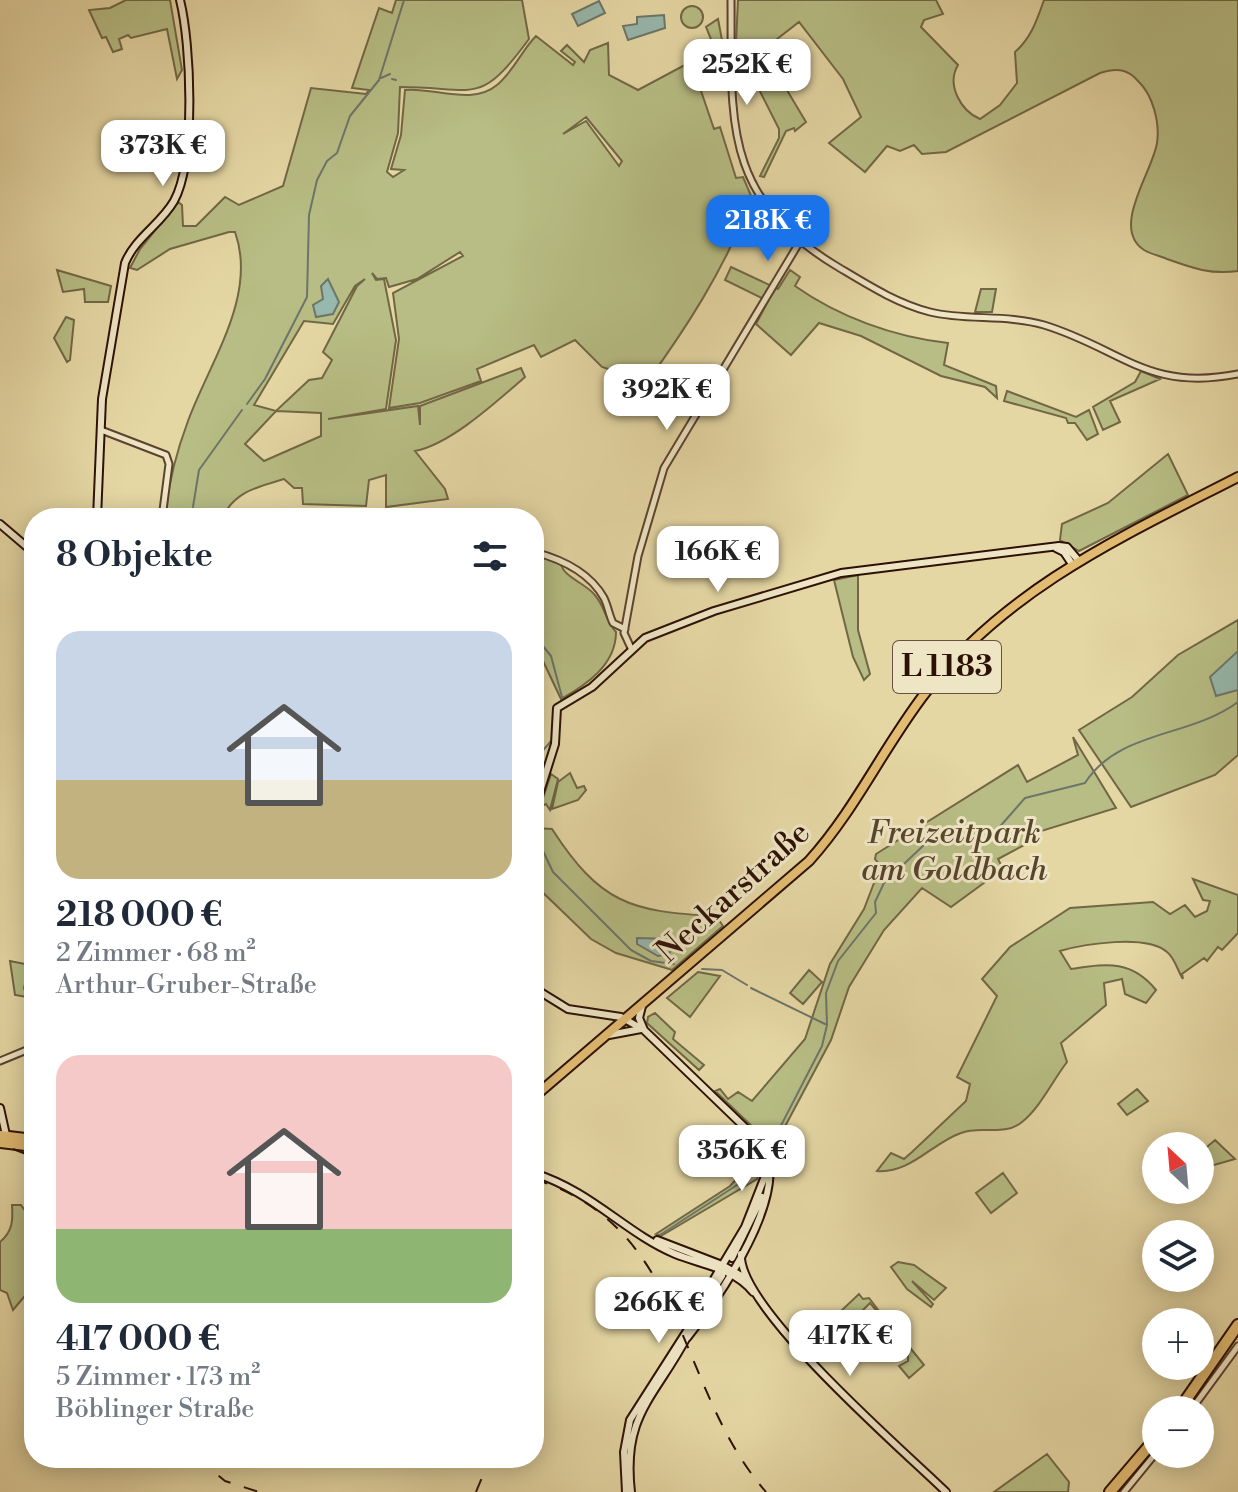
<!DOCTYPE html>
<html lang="de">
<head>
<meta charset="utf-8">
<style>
	:root { --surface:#fff; --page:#f6f6f7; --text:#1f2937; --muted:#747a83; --accent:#1a73e8 }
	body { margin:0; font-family:"Libre Bodoni",serif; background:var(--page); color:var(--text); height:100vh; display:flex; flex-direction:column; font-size:30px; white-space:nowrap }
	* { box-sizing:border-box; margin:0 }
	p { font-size:26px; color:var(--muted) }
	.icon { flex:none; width:44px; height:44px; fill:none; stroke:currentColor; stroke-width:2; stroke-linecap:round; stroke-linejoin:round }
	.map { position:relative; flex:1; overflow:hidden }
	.side { position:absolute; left:24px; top:508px; width:520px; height:960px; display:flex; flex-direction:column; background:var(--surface); border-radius:32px; box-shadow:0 4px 20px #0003 }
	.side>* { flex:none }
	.needle { width:52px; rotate:334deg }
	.tools { position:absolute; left:1142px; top:1132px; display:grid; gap:16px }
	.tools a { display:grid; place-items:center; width:72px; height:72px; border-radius:50%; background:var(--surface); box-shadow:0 4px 20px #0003; font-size:40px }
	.price { position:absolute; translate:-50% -68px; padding:0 18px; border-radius:16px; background:#fff; color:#222; font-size:26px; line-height:52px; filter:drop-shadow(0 2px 4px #0008) }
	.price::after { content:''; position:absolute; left:50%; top:48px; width:24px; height:18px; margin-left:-12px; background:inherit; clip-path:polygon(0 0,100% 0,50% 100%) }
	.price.on { background:var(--accent); color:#fff }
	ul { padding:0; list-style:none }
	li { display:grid; align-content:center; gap:16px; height:424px; padding:0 32px }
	li span { display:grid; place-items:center; height:248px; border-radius:24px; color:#555 }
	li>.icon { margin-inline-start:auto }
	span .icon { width:144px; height:144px; fill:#fffc; stroke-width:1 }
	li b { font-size:34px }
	h2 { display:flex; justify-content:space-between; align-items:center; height:96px; padding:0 32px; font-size:34px }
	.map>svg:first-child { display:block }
	.green { fill:#b7bd84; stroke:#726745; stroke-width:2; fill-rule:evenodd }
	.water { fill:#97b8ac; stroke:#6d756a; stroke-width:2 }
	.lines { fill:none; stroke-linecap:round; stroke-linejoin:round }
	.stream { stroke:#6d756a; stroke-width:2 }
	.tertiary-casing { stroke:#5c422e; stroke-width:9 }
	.secondary-casing { stroke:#2e1106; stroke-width:10 }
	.primary-casing { stroke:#2e1106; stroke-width:12 }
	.motorway-casing { stroke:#2e1106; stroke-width:14 }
	.tertiary { stroke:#eee5c4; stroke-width:5 }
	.secondary { stroke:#eee5c4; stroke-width:6 }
	.primary { stroke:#e2bc72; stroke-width:8 }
	.motorway { stroke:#e2bc72; stroke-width:10 }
	.rail { stroke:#2e1106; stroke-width:2; stroke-dasharray:14 14; stroke-linecap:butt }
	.labels { text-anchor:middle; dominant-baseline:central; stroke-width:6; stroke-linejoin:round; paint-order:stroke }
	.shield { fill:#eee5c4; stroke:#68513f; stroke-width:2 }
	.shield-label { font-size:30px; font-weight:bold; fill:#2e1106 }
	.park-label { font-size:32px; font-style:italic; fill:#57452c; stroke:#eee5c4 }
	.street-label { font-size:32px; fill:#2e1106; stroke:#eee5c4 }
</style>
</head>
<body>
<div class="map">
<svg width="1238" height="1492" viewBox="0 0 1238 1492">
	<rect width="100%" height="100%" fill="#e5d7a4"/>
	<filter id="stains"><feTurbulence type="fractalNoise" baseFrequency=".0025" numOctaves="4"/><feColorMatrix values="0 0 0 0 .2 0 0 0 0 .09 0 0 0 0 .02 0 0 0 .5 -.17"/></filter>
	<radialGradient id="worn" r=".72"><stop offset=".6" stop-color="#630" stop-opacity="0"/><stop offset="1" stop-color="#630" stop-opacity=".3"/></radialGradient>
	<path class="green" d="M126 0H170L182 70 177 79 167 29 131 38 128 35 119 39 122 49 113 52 106 37 102 38 89 10 110 8Z
		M396 0H522L529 39C478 108 477 87 400 87L398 133 387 172 393 177 404 170 391 169 401 135 405 90C434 87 472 106 497 85 513 72 522 50 536 36L573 65 575 62 561 51 567 45 584 62 590 50 608 43 609 75 638 90 715 49 706 27 718 19 722 40 717 46 725 41V51L698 82 714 129 720 127 736 178 743 177 752 198 745 205 747 210C722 272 687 327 647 382L602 367 575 340 541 357 534 345 477 369 481 381 420 403 389 408 399 339 393 293 463 256 460 252 417 279 389 287 386 278 377 279 372 273 376 280 384 279 396 340 386 409 328 419 418 406 420 425V406L521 368 525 377C497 401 451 444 415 451L445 489 448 499 386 507V475L369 480 366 506 303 504 302 488H294L284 479C258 487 235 491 222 518H195L193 508 191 518H165C168 484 176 453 188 421 209 363 258 296 235 232H229L170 249 137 270 130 268 140 249 178 202 182 205 183 226H196L225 197 239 205 283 186 311 88 366 94 369 90 352 88 379 8 392 13ZM586 117 622 161 619 166 586 121 563 134ZM365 279 357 286 323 352 332 360 322 378 309 380 276 411 254 405 304 321 333 324 355 286ZM276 411 321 413V436L264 461 245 444Z
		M738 0H936L943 14 924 20 921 27 958 65C946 85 961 111 980 119L1000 105 1017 83 1015 52C1031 38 1037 20 1044 0H1238V271C1211 275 1192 268 1167 259 1160 256 1151 254 1144 250 1110 228 1153 171 1157 143 1160 123 1153 95 1138 81 1127 68 1115 68 1100 73L946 152 922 154 914 145 900 151 887 146 865 172 829 143 861 117 843 79 799 22 763 50 806 122 795 131 794 128 786 131 764 177 760 176 779 138V129L736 44Z
		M681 17a11 11 0 1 1 22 0a11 11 0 1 1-22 0Z
		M731 267 778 289 790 270 800 277 795 286C839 317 894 337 948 343L944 365 996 386 997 398 985 387 941 376 861 336 819 323 791 355 756 324 768 301 725 280Z
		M57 270 111 286 108 302H85L84 289 63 292Z
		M981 289H996L992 312H975Z
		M66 317 74 320 70 360 67 362 54 338Z
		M1141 371 1160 379 1110 401 1120 422 1103 430 1093 407 1135 382Z
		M1007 391 1076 417 1089 410 1098 434 1087 440 1075 423H1068L1066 418 1004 401Z
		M1168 454 1188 495 1079 551 1060 540 1062 524 1108 503Z
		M534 554 561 563C562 576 584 583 593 593 605 605 605 620 616 632 616 665 586 685 561 699L534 642Z
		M858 575V630L870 674 864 680 853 657 834 580Z
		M1238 620V755L1215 775 1131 807 1079 730 1132 697 1178 655Z
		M1073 737 1116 808 1041 831 1032 841 998 859 1003 869 951 907 922 888 884 930 849 987 831 1040 774 1147 715 1091 720 1089 728 1099 738 1092 752 1101 805 1039 830 964 864 909 874 883 886 873 875 859 876 854 1018 765 1027 782 1078 755Z
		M570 773 577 788 584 786 586 790 578 800 552 809 558 782Z
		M551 774 558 779 550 810 546 804 540 807Z
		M534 828 552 829C600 903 630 912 716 916L723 926 672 970 616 953 591 939 534 884Z
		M1193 879 1238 895V933L1222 950 1218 947 1207 961 1204 958 1182 974 1183 979C1178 972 1175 958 1167 952 1146 934 1084 944 1060 951L1071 969C1106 964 1131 959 1156 990L1146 1003 1125 994 1122 979 1104 983 1106 1005 1061 1043 1067 1062C1053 1080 1040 1108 1022 1122 1004 1137 980 1125 961 1133 932 1143 910 1174 877 1171L891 1153 904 1159 912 1152 966 1101 970 1084 957 1077 997 996 982 979 1010 947 1070 908 1153 902 1170 914 1185 905 1195 917 1207 911 1210 901 1203 900Z
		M10 961 30 965 24 988 27 997 15 995Z
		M809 970 822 982 803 1004 790 993Z
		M698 972 720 976 690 1017 667 998Z
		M655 1013 675 1032 673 1039 704 1065 699 1070 647 1023 648 1017Z
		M1137 1089 1148 1101 1127 1115 1118 1104Z
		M1215 1140 1235 1159 1200 1169V1153Z
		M760 1154 763 1163 757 1179 661 1236 656 1234 730 1186Z
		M1003 1173 1017 1193 991 1213 976 1193Z
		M12 1205H21L26 1212H32L29 1291 13 1310 7 1293 0 1290V1242C13 1231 13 1220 12 1205Z
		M898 1262 914 1265 946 1288 934 1300 912 1281 933 1304 931 1307 907 1289 891 1267Z
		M859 1294 863 1299 869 1298 893 1329 903 1324 891 1336V1328L870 1303 861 1312 864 1321 857 1313 849 1320 841 1311Z
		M907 1344 924 1365 909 1378 899 1366 908 1361V1352L901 1350Z
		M1047 1454 1069 1482 1068 1492H994Z"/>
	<path class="water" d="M599 1 605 13 578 26 572 14Z
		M664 15 665 28 628 40 623 26 637 24V17Z
		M328 279 339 302 333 314 316 317 313 305 323 299 321 286Z
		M1238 651V690L1216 696 1210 677Z
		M637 938 671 939 675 942 669 954 658 956 637 944Z"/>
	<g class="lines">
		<path class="stream" d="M381 78 390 74
			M392 79 396 80
			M247 404 265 379 307 297 309 215 317 180 327 161 337 153 350 116 379 80 404 0
			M193 507 199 470 242 410
			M534 635 551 656 562 697
			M534 767 539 755 552 740
			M534 832 553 872 631 950 651 961 674 964
			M702 969 722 970 747 985
			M751 988 825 1024
			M772 1143 822 1046 827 1025 826 993 838 961 876 913 875 902 884 883 926 843 996 831 1025 798 1085 783C1119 730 1189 738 1238 702
			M660 1235 737 1185 762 1159"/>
		<defs>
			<path id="tertiary" d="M731 0C732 121 721 197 838 267 868 285 896 303 930 312 967 321 1006 314 1044 325 1122 349 1148 392 1238 374
				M101 430 166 455 169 464 162 518
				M534 552C561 559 590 573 604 598 608 606 609 615 613 623L625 629
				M631 648 624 633 638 556 664 468 799 243
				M0 1061 34 1047
				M1191 1410 1238 1346
				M1124 1492 1156 1453"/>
			<path id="secondary" d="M97 518 102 399 125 263C135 238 161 224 174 201 196 161 191 44 180 0
				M0 524 34 553
				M1056 548 1064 552 1072 564
				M534 811 555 744 557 708 592 687 645 638 714 611 841 573 1059 546 1067 547 1078 560
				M534 988 568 1009 621 1017 644 1030 761 1143C795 1189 718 1299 687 1338
				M642 1006 639 1018 644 1030
				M609 1035 641 1029
				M0 1108 6 1135
				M534 1173C593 1192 624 1232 675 1254 702 1265 734 1268 753 1292
				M657 1240 722 1265 745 1278
				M741 1254C737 1307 904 1451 946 1492
				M732 1258 762 1197
				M689 1321 745 1227 765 1176
				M626 1492 624 1452 630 1420 722 1276
				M631 1492C622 1414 655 1398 688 1335"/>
			<path id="primary" d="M534 1097 809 861C856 809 884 746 926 692 1009 587 1123 536 1238 477
				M0 1135 34 1139
				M0 1143 34 1147"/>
			<path id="motorway" d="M1179 1410 1238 1325
				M1110 1492 1156 1438"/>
		</defs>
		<use href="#tertiary" class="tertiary-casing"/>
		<use href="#secondary" class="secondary-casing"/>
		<use href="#primary" class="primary-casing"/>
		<use href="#motorway" class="motorway-casing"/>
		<use href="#tertiary" class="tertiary"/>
		<use href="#secondary" class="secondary"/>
		<use href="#primary" class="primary"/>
		<use href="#motorway" class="motorway"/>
		<path class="rail" d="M13 1149 34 1157
			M534 1179C688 1227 675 1388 766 1492
			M197 1458 225 1481 259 1492
			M476 1492 490 1458"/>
	</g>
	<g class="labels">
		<rect class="shield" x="893" y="641" width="108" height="52" rx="6"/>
		<g class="shield-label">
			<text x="947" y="667">L 1183</text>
		</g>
		<g class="park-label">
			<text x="954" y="833">Freizeitpark<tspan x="954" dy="37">am Goldbach</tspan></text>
		</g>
		<g class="street-label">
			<text transform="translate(733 892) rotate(-42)">Neckarstraße</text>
		</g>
	</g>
	<rect width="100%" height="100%" filter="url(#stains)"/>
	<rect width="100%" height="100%" fill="url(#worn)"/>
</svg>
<div class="tools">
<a><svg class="needle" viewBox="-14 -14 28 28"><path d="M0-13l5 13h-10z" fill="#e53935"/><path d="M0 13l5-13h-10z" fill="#747a83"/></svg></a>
<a><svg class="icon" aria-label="layers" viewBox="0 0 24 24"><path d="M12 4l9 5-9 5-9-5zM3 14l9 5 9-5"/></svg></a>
<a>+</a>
<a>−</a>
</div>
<b class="price" style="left:747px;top:107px">252K €</b>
<b class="price" style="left:163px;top:188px">373K €</b>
<b class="price on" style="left:768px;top:263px">218K €</b>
<b class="price" style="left:667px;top:432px">392K €</b>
<b class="price" style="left:718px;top:594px">166K €</b>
<b class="price" style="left:742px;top:1193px">356K €</b>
<b class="price" style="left:659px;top:1345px">266K €</b>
<b class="price" style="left:850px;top:1378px">417K €</b>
<section class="side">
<h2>8 Objekte<svg class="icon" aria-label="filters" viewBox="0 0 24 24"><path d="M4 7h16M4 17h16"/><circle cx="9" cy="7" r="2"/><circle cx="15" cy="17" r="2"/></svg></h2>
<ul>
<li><span style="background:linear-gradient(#c9d6e8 60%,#c2b280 0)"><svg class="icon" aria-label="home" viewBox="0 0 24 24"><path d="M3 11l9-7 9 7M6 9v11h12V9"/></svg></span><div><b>218 000 €</b><p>2 Zimmer · 68 m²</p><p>Arthur-Gruber-Straße</p></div></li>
<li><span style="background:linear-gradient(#f6c9c9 70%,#8fb573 0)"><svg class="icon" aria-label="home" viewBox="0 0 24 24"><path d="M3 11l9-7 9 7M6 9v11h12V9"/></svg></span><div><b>417 000 €</b><p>5 Zimmer · 173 m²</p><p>Böblinger Straße</p></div></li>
</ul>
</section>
</div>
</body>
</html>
